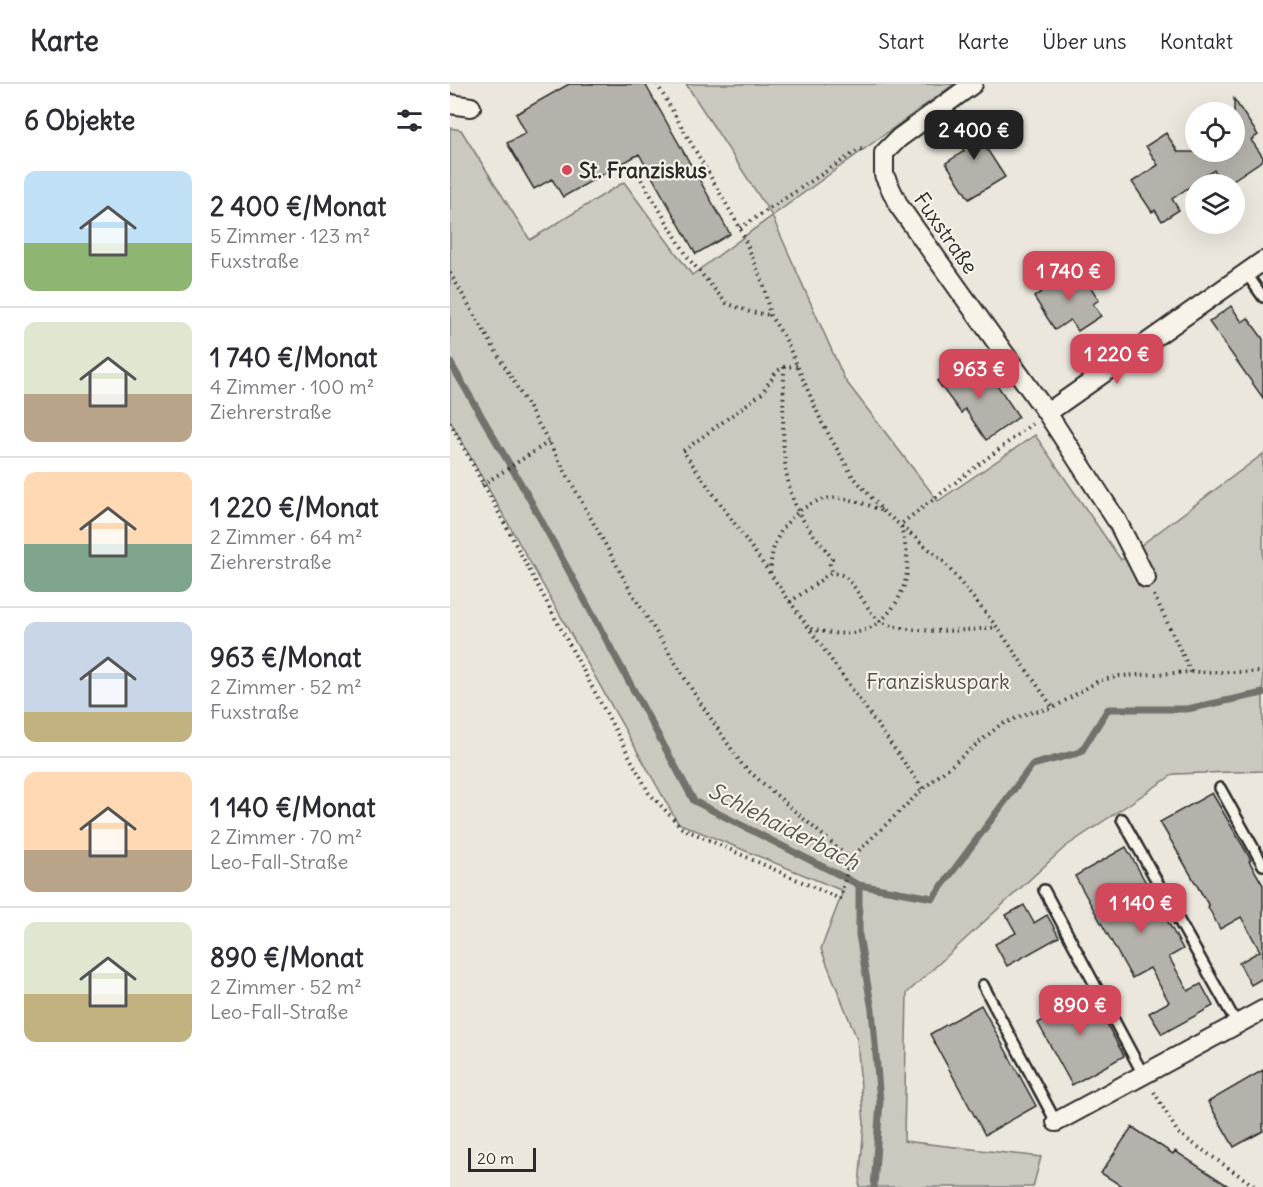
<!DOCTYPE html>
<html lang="de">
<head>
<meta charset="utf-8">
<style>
	:root { --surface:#fff; --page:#f2f2f3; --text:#2b2b33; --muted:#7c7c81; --line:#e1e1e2; --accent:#d1495b }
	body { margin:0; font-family:Delius,sans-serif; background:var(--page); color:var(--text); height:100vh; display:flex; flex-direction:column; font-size:22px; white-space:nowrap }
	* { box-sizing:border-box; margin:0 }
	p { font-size:20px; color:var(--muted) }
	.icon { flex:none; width:33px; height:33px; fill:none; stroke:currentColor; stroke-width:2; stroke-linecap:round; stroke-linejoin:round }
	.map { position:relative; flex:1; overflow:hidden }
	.sheet { display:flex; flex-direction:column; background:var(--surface); width:450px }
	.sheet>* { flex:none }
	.buttons { position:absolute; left:735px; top:18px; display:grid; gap:12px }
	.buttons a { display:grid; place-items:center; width:60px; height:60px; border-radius:50%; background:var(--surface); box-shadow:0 6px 24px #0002; font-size:30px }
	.scale { position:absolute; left:18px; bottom:15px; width:68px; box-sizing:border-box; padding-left:6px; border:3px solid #2b2b2b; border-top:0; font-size:16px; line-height:21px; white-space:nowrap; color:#2b2b2b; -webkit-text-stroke:4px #f7f3e8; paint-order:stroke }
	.price { position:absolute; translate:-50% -51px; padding:0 14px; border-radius:12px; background:var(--accent); color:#fff; font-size:20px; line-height:39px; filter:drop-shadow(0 2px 3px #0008) }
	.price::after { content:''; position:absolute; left:50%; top:36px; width:18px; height:14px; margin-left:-9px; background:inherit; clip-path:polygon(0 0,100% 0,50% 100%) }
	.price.on { background:#222; color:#fff }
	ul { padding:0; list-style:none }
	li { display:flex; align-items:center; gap:18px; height:150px; padding:0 24px }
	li+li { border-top:2px solid var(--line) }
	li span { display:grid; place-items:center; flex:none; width:168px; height:120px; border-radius:12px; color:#555 }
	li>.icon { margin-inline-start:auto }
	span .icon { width:72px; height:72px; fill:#fffc; stroke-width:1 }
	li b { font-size:26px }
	h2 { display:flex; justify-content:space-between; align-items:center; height:72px; padding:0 24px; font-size:26px }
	header { display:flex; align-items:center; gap:36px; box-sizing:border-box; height:84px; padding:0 30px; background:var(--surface); border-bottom:2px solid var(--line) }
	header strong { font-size:28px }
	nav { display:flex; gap:33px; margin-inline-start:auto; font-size:21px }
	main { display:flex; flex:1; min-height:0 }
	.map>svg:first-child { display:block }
	.green { fill:#cbc8bf; stroke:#7b7a75; stroke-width:1.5 }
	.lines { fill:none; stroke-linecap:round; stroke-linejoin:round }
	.stream { stroke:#72716c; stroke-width:7 }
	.building { fill:#b5b2ab; stroke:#2b2b2b; stroke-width:1.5 }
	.lane-casing { stroke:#2b2b2b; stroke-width:14 }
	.street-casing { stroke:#2b2b2b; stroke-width:22 }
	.path { stroke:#2b2b2b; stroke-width:4; stroke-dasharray:1.5 4.5; stroke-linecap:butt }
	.lane { stroke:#f7f3e8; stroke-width:9 }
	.street { stroke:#f7f3e8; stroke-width:18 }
	.poi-dot { fill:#d1495b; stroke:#f7f3e8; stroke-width:2 }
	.labels { text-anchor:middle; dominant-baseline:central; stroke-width:4.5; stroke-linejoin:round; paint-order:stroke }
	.poi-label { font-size:21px; font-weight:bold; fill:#2b2b2b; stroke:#f7f3e8; text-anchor:start }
	.street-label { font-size:21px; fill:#2b2b2b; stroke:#f7f3e8 }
	.park-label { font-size:21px; fill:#535250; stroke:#f7f3e8 }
	.water-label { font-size:22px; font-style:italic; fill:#555451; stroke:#f7f3e8 }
</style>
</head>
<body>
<header>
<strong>Karte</strong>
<nav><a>Start</a><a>Karte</a><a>Über uns</a><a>Kontakt</a></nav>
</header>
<main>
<section class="sheet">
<h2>6 Objekte<svg class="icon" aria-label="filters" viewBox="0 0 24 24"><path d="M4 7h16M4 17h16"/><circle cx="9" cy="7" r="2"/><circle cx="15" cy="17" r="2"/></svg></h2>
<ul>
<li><span style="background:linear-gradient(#bfe0f5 60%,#8fb573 0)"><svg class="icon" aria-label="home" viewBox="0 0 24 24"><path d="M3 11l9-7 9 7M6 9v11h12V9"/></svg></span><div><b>2 400 €/Monat</b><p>5 Zimmer · 123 m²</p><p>Fuxstraße</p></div></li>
<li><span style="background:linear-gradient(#dfe7d0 60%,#b9a48a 0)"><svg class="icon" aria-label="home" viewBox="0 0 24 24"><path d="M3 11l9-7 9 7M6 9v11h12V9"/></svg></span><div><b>1 740 €/Monat</b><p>4 Zimmer · 100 m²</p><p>Ziehrerstraße</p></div></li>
<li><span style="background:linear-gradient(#ffd9b3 60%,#7fa58c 0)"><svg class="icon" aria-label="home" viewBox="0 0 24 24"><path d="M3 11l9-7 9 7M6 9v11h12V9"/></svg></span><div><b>1 220 €/Monat</b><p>2 Zimmer · 64 m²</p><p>Ziehrerstraße</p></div></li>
<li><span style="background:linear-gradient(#c9d6e8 75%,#c2b280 0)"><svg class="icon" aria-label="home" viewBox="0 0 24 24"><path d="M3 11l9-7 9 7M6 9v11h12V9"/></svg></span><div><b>963 €/Monat</b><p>2 Zimmer · 52 m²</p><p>Fuxstraße</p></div></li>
<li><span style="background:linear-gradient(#ffd9b3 65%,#b9a48a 0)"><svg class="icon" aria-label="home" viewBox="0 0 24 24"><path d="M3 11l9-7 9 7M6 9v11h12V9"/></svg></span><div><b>1 140 €/Monat</b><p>2 Zimmer · 70 m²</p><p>Leo-Fall-Straße</p></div></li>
<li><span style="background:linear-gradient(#dfe7d0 60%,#c2b280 0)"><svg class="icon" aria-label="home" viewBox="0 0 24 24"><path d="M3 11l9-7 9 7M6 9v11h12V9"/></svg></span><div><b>890 €/Monat</b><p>2 Zimmer · 52 m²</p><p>Leo-Fall-Straße</p></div></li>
</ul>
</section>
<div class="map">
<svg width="813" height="1103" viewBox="0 0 813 1103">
	<rect width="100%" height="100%" fill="#ebe7dd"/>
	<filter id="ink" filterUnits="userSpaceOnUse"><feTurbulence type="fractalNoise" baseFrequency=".0167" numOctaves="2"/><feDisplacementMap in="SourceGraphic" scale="12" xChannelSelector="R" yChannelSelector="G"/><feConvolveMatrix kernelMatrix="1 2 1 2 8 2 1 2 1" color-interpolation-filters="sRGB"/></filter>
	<g filter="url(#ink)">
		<path class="green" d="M236 0H504L322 132 395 296 488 417 585 351 671 476 813 370V687L724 690 615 763 457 909 454 1057 591 1073 583 1103H409L414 1040 407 955 371 865 393 807 228 739 0 337V44L11 46 80 156 174 98 242 191 322 132Z"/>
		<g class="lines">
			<path class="stream" d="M0 278 78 412 244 717 409 801 483 814 582 681 631 668 658 625H737L813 609
				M409 801V851L422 926 430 1017 424 1103"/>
		</g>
		<path class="building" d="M119 0H195L280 150 246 170 189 70 113 113 102 95 84 105 57 59 76 49 66 30Z
			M784 15 808 51 801 56 813 73V76L777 100H774L764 86 722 115 729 126 712 137 705 126 702 128 682 98 708 81 696 62 716 49 728 68H784Z
			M528 34 539 51 531 56 555 93 519 115 496 79 514 67 503 49Z
			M621 188 624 193 631 188 649 216 643 220 651 232 628 247 620 236 605 246 584 213Z
			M781 222 792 238 798 234 813 255V314L759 238Z
			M515 278 528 297 539 289 569 333 536 356 515 325 511 329 487 297Z
			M762 709 801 776 799 777 813 801V894L801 901 789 879 810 867 791 833 770 845 758 823 759 822 710 738Z
			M676 763 733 865 719 873 738 907 751 900 763 922 712 950 699 929 719 918 700 884 682 894 625 792Z
			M574 821 584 839 597 831 609 853 557 882 545 860 566 849 556 831Z
			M619 901 628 916 640 909 674 972 622 1001 588 939 609 927 600 911Z
			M531 921 586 1022 535 1051 480 950Z
			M813 986V1047L784 1063 758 1018Z
			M682 1043 723 1070 725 1067 780 1103H673L651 1089Z"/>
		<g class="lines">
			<defs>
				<path id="lane" d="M796 189 813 213
					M770 704 813 781
					M672 735 787 940
					M594 806 694 992
					M533 901 606 1038"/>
				<path id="street" d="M523 0 449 54 434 69V91L449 122 597 329 667 437 696 494
					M0 20 21 23
					M597 329 813 177
					M606 1038 813 926"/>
			</defs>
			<use href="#lane" class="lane-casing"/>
			<use href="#street" class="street-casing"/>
			<path class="path" d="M207 0 290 144 313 199 320 231 336 256 372 339 402 391 433 427 493 477 547 543 603 624 648 597 670 592 741 588H813
				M182 80 239 175 276 219 300 228 320 231
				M290 144 410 65 415 66
				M0 189 99 358 183 511 251 620 293 682 400 775
				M347 282 334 283 327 287 311 310 233 367 473 705
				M334 283C334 327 328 385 347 425 355 442 370 458 382 474L380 480 382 488C386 490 392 490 395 493 407 502 418 529 430 537 452 551 521 547 547 543
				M0 338 199 709 232 744 390 815 400 775 473 705 550 641 578 629 603 624
				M32 401 99 358
				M320 489C321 476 322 464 328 453 338 432 364 412 388 414 404 415 418 421 433 427
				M704 511 741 588
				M340 518 382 488
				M361 545C377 549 395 552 412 547 441 538 461 502 457 472 456 462 452 451 451 440L582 340
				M704 1008 728 1049 806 1103"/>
			<use href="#lane" class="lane"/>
			<use href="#street" class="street"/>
		</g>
	</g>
	<circle class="poi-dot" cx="117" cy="86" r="6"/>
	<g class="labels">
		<g class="poi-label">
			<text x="129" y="86">St. Franziskus</text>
		</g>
		<g class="street-label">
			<text transform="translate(496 149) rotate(55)">Fuxstraße</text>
		</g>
		<g class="park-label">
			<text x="488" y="597">Franziskuspark</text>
		</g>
		<g class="water-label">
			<text transform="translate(334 742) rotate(27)">Schlehaiderbach</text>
		</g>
	</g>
</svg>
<div class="buttons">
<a><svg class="icon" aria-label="locate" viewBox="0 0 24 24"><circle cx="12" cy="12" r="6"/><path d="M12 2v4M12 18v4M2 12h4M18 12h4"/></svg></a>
<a><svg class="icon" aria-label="layers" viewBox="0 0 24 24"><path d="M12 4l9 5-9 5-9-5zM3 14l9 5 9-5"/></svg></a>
</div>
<div class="scale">20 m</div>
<b class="price on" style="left:524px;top:77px">2 400 €</b>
<b class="price" style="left:619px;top:218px">1 740 €</b>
<b class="price" style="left:667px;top:301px">1 220 €</b>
<b class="price" style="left:529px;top:316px">963 €</b>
<b class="price" style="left:691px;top:850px">1 140 €</b>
<b class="price" style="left:630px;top:952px">890 €</b>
</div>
</main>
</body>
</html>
